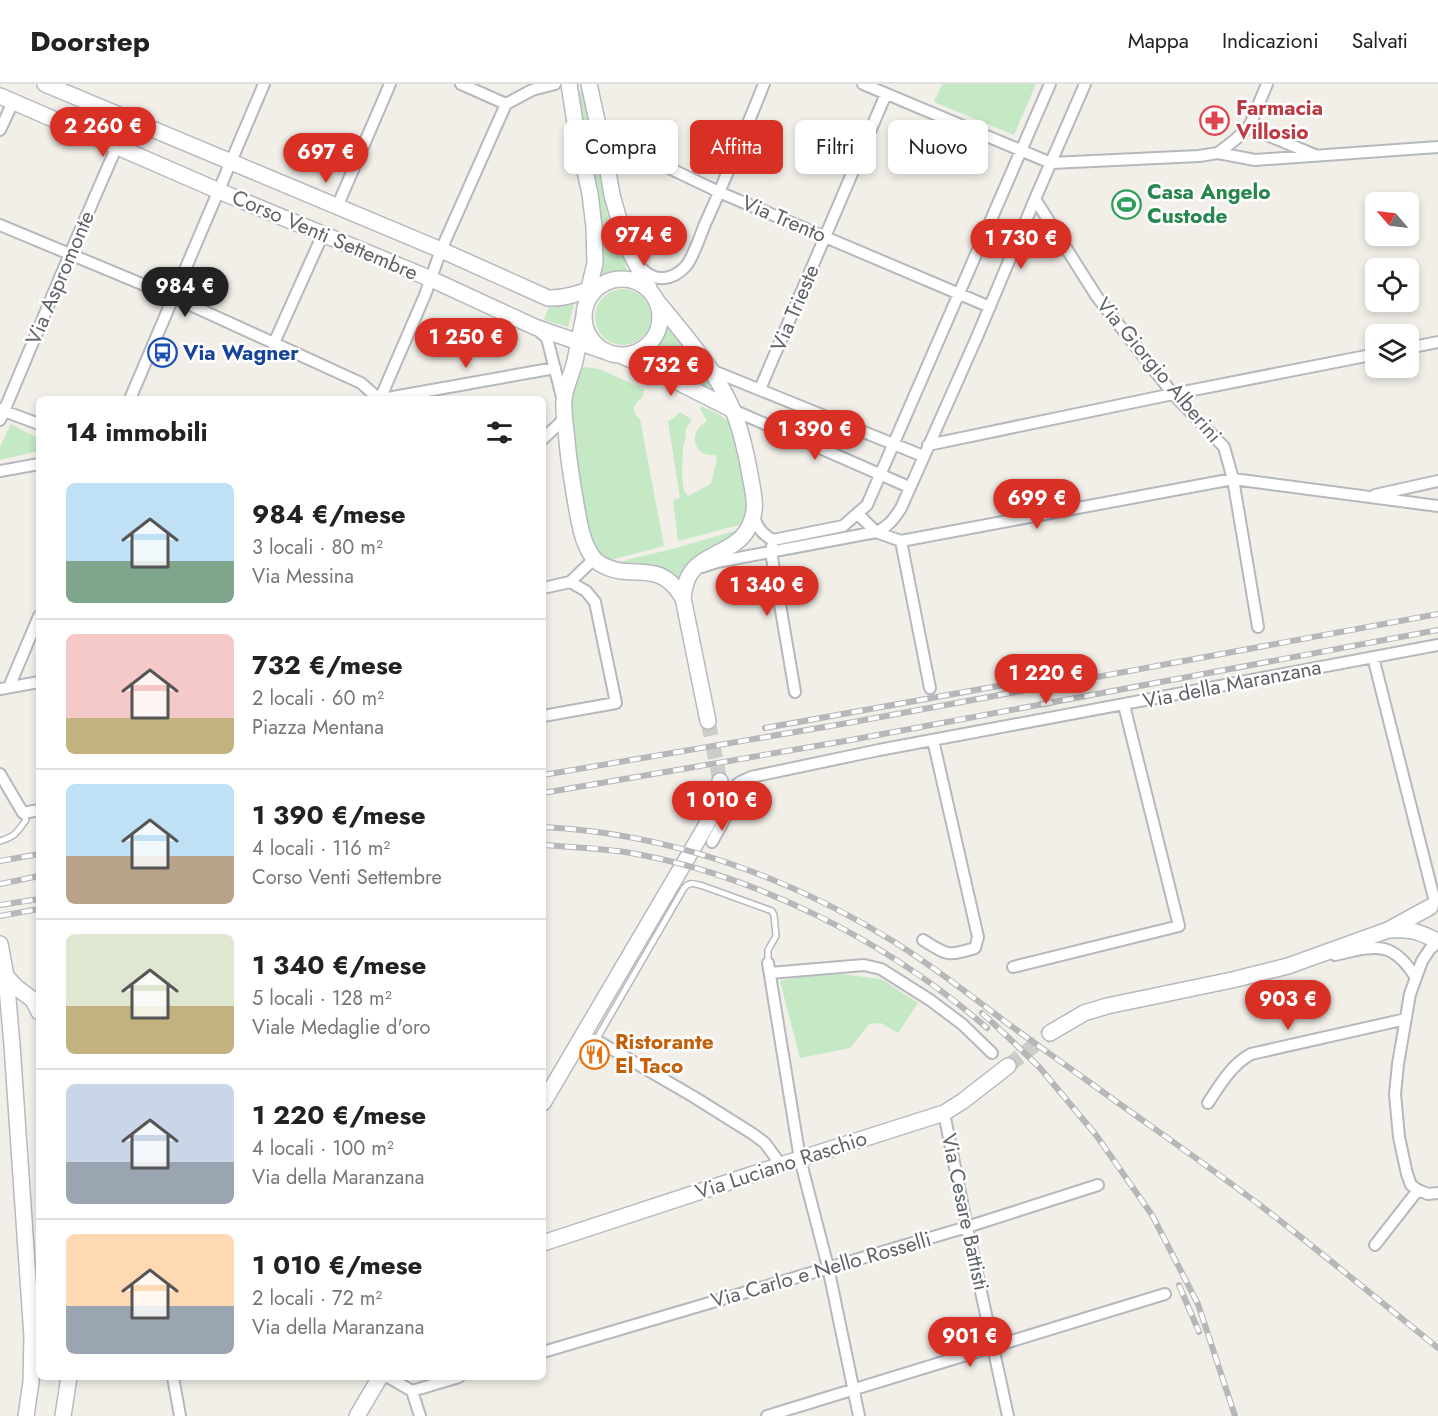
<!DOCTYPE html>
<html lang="it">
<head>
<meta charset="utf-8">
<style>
	:root { --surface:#fff; --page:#f6f6f6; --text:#222; --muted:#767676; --line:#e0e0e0; --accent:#d93025 }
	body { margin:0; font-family:Jost,sans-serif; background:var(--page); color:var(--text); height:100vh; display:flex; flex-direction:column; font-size:22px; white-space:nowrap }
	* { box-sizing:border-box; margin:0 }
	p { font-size:20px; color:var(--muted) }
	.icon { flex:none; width:33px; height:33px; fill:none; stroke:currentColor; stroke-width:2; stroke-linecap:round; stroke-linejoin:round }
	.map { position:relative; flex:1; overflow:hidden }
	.details { position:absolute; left:36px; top:312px; width:510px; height:984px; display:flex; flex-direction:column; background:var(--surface); border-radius:9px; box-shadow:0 3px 9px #0003 }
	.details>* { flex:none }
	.banner { position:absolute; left:564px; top:36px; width:570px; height:54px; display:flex; gap:12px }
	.needle { width:39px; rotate:298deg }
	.controls { position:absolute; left:1365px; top:108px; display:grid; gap:12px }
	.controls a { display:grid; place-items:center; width:54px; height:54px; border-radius:9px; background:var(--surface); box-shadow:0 3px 9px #0003; font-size:30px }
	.price { position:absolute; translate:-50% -51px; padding:0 14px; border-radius:21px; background:var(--accent); color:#fff; font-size:20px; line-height:39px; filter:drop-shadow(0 2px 3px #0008) }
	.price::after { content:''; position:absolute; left:50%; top:36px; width:18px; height:14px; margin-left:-9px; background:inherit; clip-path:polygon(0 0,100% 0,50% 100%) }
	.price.selected { background:#222; color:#fff }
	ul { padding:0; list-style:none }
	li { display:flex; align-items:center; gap:18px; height:150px; padding:0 30px }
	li+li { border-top:2px solid var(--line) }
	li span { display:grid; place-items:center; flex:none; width:168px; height:120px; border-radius:9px; color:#555 }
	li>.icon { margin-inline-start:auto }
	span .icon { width:72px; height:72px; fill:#fffc; stroke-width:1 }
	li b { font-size:26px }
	h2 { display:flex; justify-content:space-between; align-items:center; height:72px; padding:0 30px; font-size:26px }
	.pill { padding:0 21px; border-radius:9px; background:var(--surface); box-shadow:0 3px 9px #0003; font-size:21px; line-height:54px }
	.pill.selected { background:var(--accent); color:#fff }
	header { display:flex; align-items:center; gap:36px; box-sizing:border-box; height:84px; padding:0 30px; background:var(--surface); border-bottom:2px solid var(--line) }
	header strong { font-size:28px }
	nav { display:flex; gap:33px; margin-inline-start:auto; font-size:21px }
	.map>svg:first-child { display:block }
	.green { fill:#c5e8c5 }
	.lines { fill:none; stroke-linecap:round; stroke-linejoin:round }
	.secondary-tunnel { stroke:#ccccc8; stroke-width:15; stroke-dasharray:15 8; stroke-linecap:butt }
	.lane-casing { stroke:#b5b8bc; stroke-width:8 }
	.street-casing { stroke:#b5b8bc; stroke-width:14 }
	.secondary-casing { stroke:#b6babf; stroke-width:18 }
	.lane { stroke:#fff; stroke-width:5 }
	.street { stroke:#fff; stroke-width:10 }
	.secondary { stroke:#fff; stroke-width:15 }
	.rail-casing { stroke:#b6b7b8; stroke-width:6 }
	.rail { stroke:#fff; stroke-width:4; stroke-dasharray:11; stroke-linecap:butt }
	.labels { text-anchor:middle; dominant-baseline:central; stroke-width:5; stroke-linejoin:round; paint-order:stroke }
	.health-label { font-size:21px; font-weight:bold; fill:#be3a42; stroke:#fff; text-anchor:start }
	.leisure-label { font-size:21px; font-weight:bold; fill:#27864d; stroke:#fff; text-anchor:start }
	.street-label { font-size:21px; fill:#5f6368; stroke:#fff }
	.transit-label { font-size:21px; font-weight:bold; fill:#164399; stroke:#fff; text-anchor:start }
	.food-label { font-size:21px; font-weight:bold; fill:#c56008; stroke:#fff; text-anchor:start }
</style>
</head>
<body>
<header>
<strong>Doorstep</strong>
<nav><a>Mappa</a><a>Indicazioni</a><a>Salvati</a></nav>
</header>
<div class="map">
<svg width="1438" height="1332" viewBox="0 0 1438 1332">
	<rect width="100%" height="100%" fill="#f1efe8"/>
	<path class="green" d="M942 0H1036L1014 51 934 18Z
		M579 7 583 9 584 12 610 144C614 159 625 171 627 187H614L600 191 602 159 598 122 578 12Z
		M595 233a28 28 0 1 1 56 0a28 28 0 1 1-56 0Z
		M575 216 568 243 544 236 550 220Z
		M668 243C685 262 707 283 714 308L672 285 645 274C657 267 664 256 668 243Z
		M586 283 599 285 644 305 643 313C634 319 630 328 640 335L664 462 603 478 590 466 566 318 580 285Z
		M701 322 718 330 731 339 747 405V439L678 457 673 416 680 414 668 337 675 333 680 328 692 336 686 344 685 349 686 354 683 362 682 394 684 407 688 412 711 400 717 375 716 371C693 374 687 348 707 337L700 325Z
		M11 340 39 355V367L0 376V363Z
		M748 443 677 504 606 481 672 465Z
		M841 890 881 895 918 919 898 949 881 939 869 940 850 964 800 974 780 897 799 893Z"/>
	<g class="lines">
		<path class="secondary-tunnel" d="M708 637 720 697
			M1008 982 1050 949"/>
		<defs>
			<path id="lane" d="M0 757C16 752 16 749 26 736L23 729
				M596 956 684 804C689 797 695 800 703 802L772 827 774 831 776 852 768 866V879"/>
			<path id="street" d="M461 0 506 20
				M863 0 1051 79 1199 72 1218 69 1236 55 1250 41 1267 0
				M1250 41 1267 51 1315 71
				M0 46 13 18
				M1218 69 1255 76 1438 63
				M607 82 646 73 719 108 990 223
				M1035 115 1097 213 1173 310 1224 363 1233 395 1258 543
				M337 123 390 0
				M0 141 173 213 361 299 379 315
				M642 185C656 199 673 196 686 182 694 172 700 152 705 140 726 94 745 47 764 0
				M541 246V249L546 253 548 258 562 313
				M274 259 323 150
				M1408 264 1438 258
				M711 286 923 372
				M760 305 886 10
				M130 315 264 0
				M380 315 425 211 441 166 506 20 532 6 555 0
				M382 315 555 284
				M0 325 4 327 70 170 117 62
				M733 326 909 403
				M0 336 4 327 39 340
				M543 355 565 334
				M928 361 1173 310 1376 270
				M0 387 39 380
				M1375 411 1438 397
				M858 430 876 448 901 457 1233 395 1438 422
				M754 431C756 443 763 451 773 456L843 442 867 421 1050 0
				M901 457 930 604
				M772 462 771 468 795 608
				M702 483 717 478 876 448C888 443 894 435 901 424L977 253 1035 115 1085 0
				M543 504 570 498 594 475
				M1373 573 1435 818
				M9 603 39 532
				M0 605 39 598
				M543 632 616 619 595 518 586 507 570 498
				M0 690 23 729 39 726
				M712 758 730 725 732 705 740 698 751 693 879 666 1438 561
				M923 856C948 871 946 873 975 864L978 853 933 656
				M1438 858 1430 865 1422 877 1410 910 1398 980 1395 1010 1399 1053 1407 1090 1411 1101 1418 1106 1428 1110 1438 1109
				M1335 871C1375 862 1392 855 1416 894
				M768 879 800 1075 828 1183 859 1332
				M1013 883 1179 842 1124 621
				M770 889 864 881 881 885 930 916 962 940 992 969
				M580 962 588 955 596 956 694 1013 753 1050 765 1059 781 1081
				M1208 1019C1220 1001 1231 981 1251 970L1406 935
				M944 1029 967 1143 1008 1332
				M1375 1161 1418 1106
				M543 1268 967 1143 1098 1101
				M173 1293 180 1332
				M388 1293 412 1307 459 1293
				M412 1307 420 1332
				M767 1332 1165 1210"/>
			<path id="secondary" d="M45 0 441 166 548 214C570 215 589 205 608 198
				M569 0 576 45 590 110 594 143 595 179 587 213
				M589 0 607 82 612 111 621 143 630 168 649 204
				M0 12 219 107 431 195 535 243 604 267
				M584 233a38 38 0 1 1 76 0a38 38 0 1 1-76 0Z
				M656 216C684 250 714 284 732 324 740 342 747 372 750 391 754 412 759 428 746 448 732 469 701 470 689 492 685 499 684 507 683 514
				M584 232C581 246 578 262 575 277 572 290 565 303 564 316 563 330 566 344 567 357 569 380 573 403 577 426 579 437 581 450 586 461 589 468 593 475 599 479 632 500 657 471 683 514L708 637
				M622 272 658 288 733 326
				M1430 823 1388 846C1407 845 1416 846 1433 855
				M0 860 6 892 12 961 32 1253 31 1298 26 1332
				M6 892 16 903 33 916 39 928
				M1050 949 1084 929 1107 922 1232 896 1288 882 1388 846
				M543 1019 703 747C712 731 719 716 720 697
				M543 1159 781 1081 944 1029 963 1017 1008 982
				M63 1332 69 1293
				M357 1332 380 1293"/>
		</defs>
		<use href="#lane" class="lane-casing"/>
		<use href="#street" class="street-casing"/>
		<use href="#secondary" class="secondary-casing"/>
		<use href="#lane" class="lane"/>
		<use href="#street" class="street"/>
		<use href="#secondary" class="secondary"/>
		<defs>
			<path id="rail" d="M765 644 1031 596
				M543 691 848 639 1438 530
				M543 709 851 656 1438 546
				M543 743C668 749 790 793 896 859 932 882 965 907 999 933 1027 954 1056 974 1085 995 1144 1038 1206 1080 1265 1125 1323 1170 1380 1217 1438 1264
				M543 761C570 763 598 764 625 768 753 789 889 858 987 944
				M0 777 39 770
				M0 800 39 792
				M0 821 39 815
				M0 832 39 825
				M982 929 1009 954 1040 984 1096 1051 1152 1131 1198 1220 1235 1332
				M1179 1201 1199 1248"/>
		</defs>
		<use href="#rail" class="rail-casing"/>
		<use href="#rail" class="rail"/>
	</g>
	<defs>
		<symbol id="pharmacy-ring" viewBox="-11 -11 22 22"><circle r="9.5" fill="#fff" stroke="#e0444e" stroke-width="1.5"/><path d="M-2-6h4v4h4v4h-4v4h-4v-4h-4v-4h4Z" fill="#e0444e"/></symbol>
		<symbol id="stadium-ring" viewBox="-11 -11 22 22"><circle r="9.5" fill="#fff" stroke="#2e9e5b" stroke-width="1.5"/><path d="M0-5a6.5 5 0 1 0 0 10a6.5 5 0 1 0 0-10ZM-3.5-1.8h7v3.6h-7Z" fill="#2e9e5b"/></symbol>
		<symbol id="bus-ring" viewBox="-11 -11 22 22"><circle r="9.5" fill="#fff" stroke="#1a4fb4" stroke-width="1.5"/><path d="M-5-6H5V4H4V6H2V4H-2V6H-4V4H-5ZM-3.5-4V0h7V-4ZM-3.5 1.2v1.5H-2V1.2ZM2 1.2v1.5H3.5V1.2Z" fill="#1a4fb4"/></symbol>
		<symbol id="restaurant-ring" viewBox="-11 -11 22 22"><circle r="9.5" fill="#fff" stroke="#e8710a" stroke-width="1.5"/><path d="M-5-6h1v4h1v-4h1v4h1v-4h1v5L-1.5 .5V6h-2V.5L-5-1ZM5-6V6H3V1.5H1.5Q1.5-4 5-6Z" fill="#e8710a"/></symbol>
	</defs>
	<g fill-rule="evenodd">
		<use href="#pharmacy-ring" x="1198" y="20" width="33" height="33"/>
		<use href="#stadium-ring" x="1110" y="104" width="33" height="33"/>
		<use href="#bus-ring" x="146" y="252" width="33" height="33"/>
		<use href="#restaurant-ring" x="578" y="954" width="33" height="33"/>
	</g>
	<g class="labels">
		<g class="health-label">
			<text x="1236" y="24">Farmacia<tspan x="1236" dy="24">Villosio</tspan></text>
		</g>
		<g class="leisure-label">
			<text x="1147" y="108">Casa Angelo<tspan x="1147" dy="24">Custode</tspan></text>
		</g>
		<g class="street-label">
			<text transform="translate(784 135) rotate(23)">Via Trento</text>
			<text transform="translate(325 151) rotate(23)">Corso Venti Settembre</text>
			<text transform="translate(60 194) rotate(-67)">Via Aspromonte</text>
			<text transform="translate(795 224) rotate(-67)">Via Trieste</text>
			<text transform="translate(1159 286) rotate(50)">Via Giorgio Alberini</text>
			<text transform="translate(1232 600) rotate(-11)">Via della Maranzana</text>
			<text transform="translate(781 1081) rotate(-18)">Via Luciano Raschio</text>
			<text transform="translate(965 1128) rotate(78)">Via Cesare Battisti</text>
			<text transform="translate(821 1186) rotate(-16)">Via Carlo e Nello Rosselli</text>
		</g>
		<g class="transit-label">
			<text x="183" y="269">Via Wagner</text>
		</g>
		<g class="food-label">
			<text x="615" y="958">Ristorante<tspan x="615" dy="24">El Taco</tspan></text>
		</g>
	</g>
</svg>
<div class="controls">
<a><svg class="needle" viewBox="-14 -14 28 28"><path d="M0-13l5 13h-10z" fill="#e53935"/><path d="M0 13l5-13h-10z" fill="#767676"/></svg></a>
<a><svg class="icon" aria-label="locate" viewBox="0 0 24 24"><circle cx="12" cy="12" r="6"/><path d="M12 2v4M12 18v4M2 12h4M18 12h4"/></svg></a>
<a><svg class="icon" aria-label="layers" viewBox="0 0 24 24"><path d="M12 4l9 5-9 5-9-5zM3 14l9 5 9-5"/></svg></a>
</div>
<b class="price" style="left:103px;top:74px">2 260 €</b>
<b class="price" style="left:326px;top:100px">697 €</b>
<b class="price" style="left:644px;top:183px">974 €</b>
<b class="price" style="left:1021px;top:186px">1 730 €</b>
<b class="price selected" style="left:185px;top:234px">984 €</b>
<b class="price" style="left:466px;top:285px">1 250 €</b>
<b class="price" style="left:671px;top:313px">732 €</b>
<b class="price" style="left:815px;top:377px">1 390 €</b>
<b class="price" style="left:1037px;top:446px">699 €</b>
<b class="price" style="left:767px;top:533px">1 340 €</b>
<b class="price" style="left:1046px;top:621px">1 220 €</b>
<b class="price" style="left:722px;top:748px">1 010 €</b>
<b class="price" style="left:1288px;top:947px">903 €</b>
<b class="price" style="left:970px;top:1284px">901 €</b>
<div class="banner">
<a class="pill">Compra</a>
<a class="pill selected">Affitta</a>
<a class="pill">Filtri</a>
<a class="pill">Nuovo</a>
</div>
<section class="details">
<h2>14 immobili<svg class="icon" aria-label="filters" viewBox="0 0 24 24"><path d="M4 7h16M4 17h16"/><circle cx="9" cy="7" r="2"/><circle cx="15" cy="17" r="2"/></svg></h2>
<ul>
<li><span style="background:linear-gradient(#bfe0f5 65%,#7fa58c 0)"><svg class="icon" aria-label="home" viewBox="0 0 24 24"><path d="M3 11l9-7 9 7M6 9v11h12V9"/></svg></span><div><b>984 €/mese</b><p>3 locali · 80 m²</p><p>Via Messina</p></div></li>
<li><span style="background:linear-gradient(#f6c9c9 70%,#c2b280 0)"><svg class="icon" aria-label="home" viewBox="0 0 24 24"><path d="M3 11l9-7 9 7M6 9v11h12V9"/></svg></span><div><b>732 €/mese</b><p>2 locali · 60 m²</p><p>Piazza Mentana</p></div></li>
<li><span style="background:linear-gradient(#bfe0f5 60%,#b9a48a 0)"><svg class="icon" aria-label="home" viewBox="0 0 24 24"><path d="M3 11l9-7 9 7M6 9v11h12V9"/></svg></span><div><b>1 390 €/mese</b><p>4 locali · 116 m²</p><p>Corso Venti Settembre</p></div></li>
<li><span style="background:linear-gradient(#dfe7d0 60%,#c2b280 0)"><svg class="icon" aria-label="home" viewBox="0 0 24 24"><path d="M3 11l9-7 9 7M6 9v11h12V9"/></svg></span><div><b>1 340 €/mese</b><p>5 locali · 128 m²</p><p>Viale Medaglie d'oro</p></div></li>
<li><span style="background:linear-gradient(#c9d6e8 65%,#9aa5b1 0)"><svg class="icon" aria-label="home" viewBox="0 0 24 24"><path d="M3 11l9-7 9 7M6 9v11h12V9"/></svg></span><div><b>1 220 €/mese</b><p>4 locali · 100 m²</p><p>Via della Maranzana</p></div></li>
<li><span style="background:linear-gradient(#ffd9b3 60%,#9aa5b1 0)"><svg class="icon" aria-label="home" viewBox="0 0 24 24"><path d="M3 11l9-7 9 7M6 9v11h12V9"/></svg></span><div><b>1 010 €/mese</b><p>2 locali · 72 m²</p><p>Via della Maranzana</p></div></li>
</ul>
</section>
</div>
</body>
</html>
